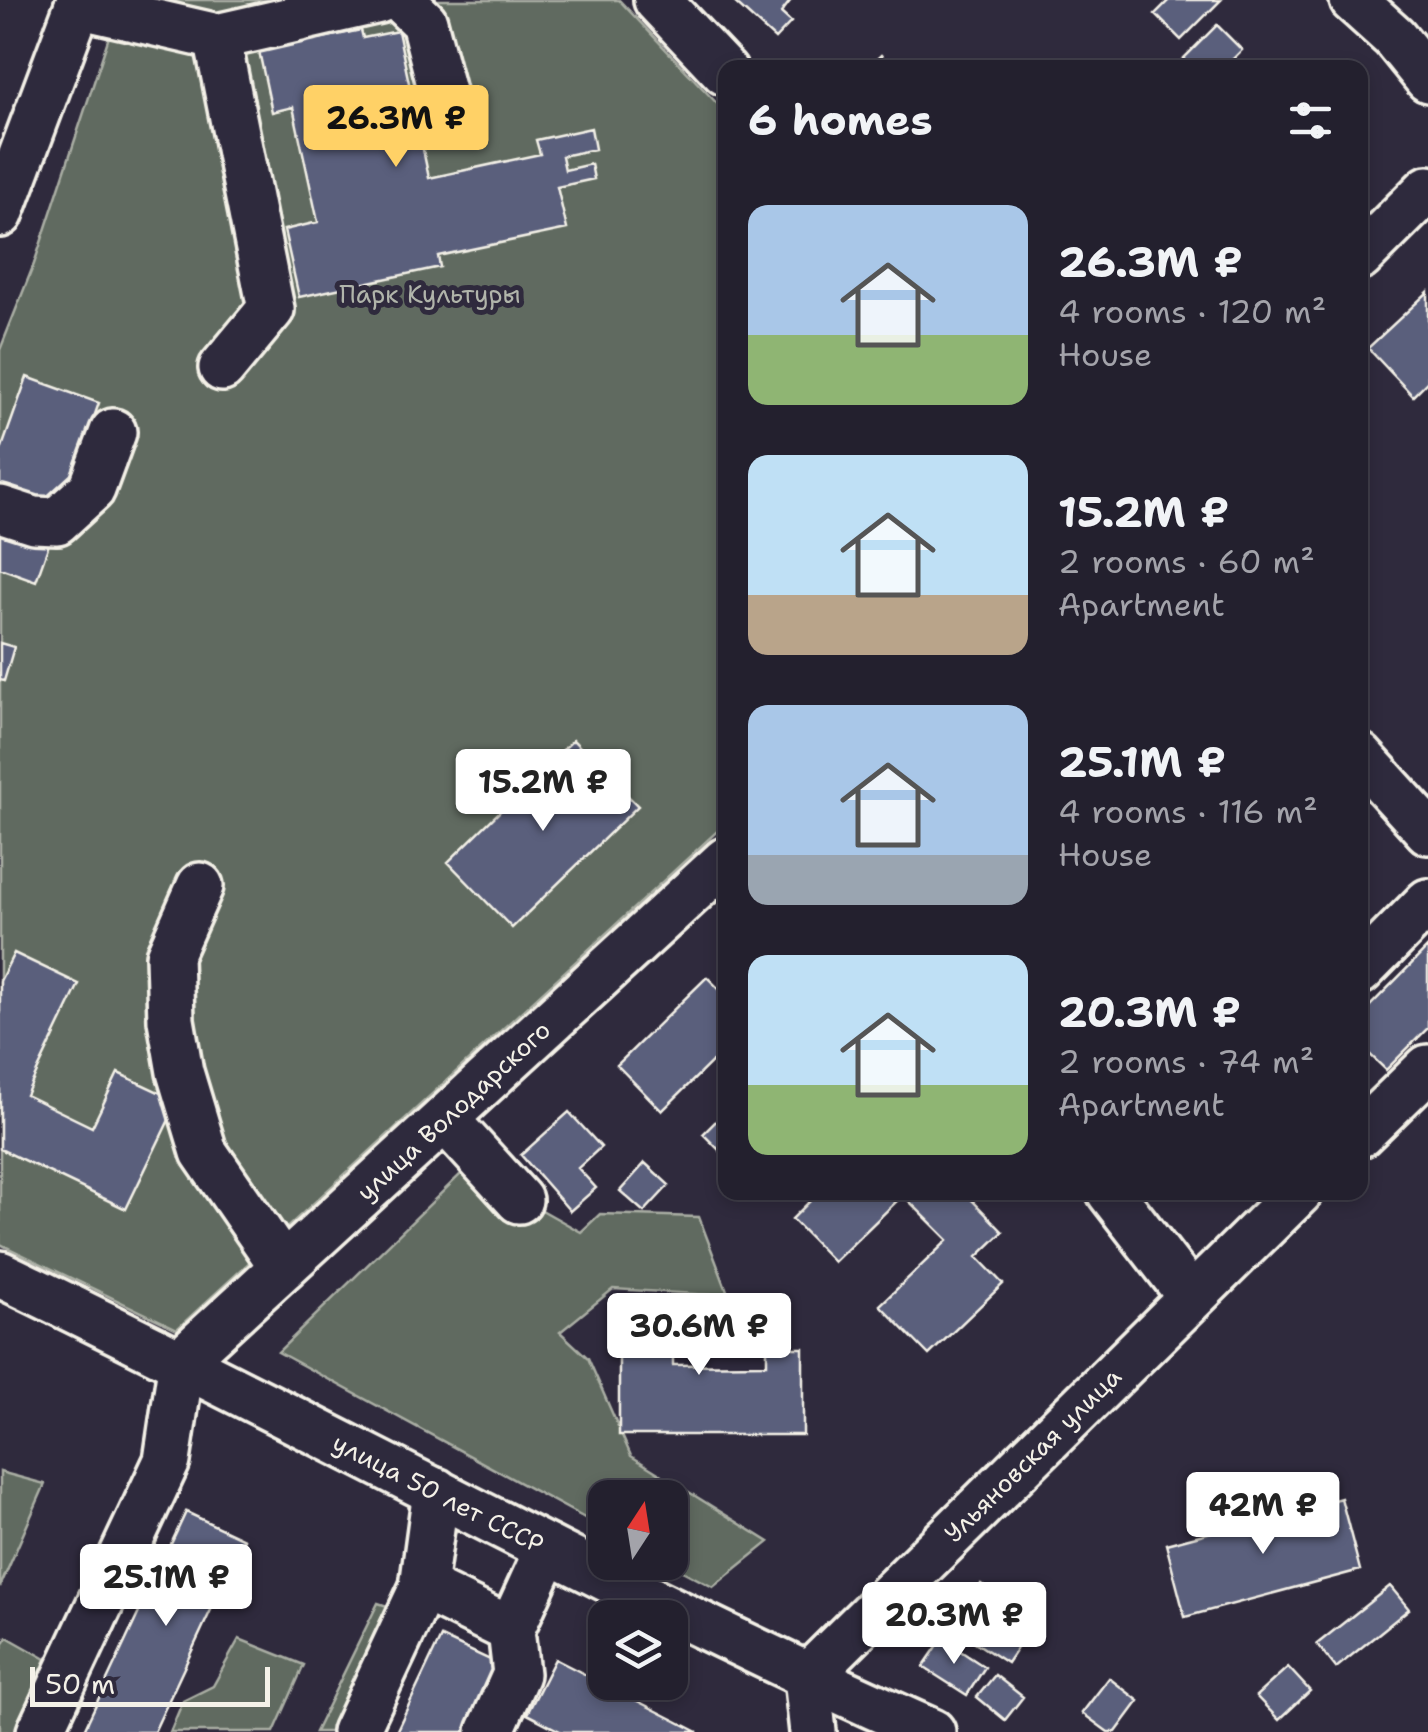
<!DOCTYPE html>
<html lang="en">
<head>
<meta charset="utf-8">
<style>
	:root { --surface:#23202e; --page:#2f2d3a; --text:#f1f3f6; --muted:#a3a3aa; --line:#403e4a; --accent:#ffd166 }
	body { margin:0; font-family:"Shantell Sans",sans-serif; background:var(--page); color:var(--text); height:100vh; display:flex; flex-direction:column; font-size:38px; white-space:nowrap }
	* { box-sizing:border-box; margin:0 }
	p { font-size:32px; color:var(--muted) }
	.icon { flex:none; width:55px; height:55px; fill:none; stroke:currentColor; stroke-width:2; stroke-linecap:round; stroke-linejoin:round }
	.map { position:relative; flex:1; overflow:hidden }
	.side { position:absolute; left:718px; top:60px; width:650px; height:1140px; display:flex; flex-direction:column; background:var(--surface); border-radius:20px; box-shadow:0 5px 15px #0003,0 0 0 2px var(--line) }
	.side>* { flex:none }
	.needle { width:65px; rotate:12deg }
	.controls { position:absolute; left:588px; top:1480px; display:grid; gap:20px }
	.controls a { display:grid; place-items:center; width:100px; height:100px; border-radius:20px; background:var(--surface); box-shadow:0 5px 15px #0003,0 0 0 2px var(--line); font-size:50px }
	.scale { position:absolute; left:30px; bottom:25px; width:240px; box-sizing:border-box; padding-left:10px; border:5px solid #f4f1e8; border-top:0; font-size:28px; line-height:35px; white-space:nowrap; color:#f4f1e8; -webkit-text-stroke:8px #2f2a3d; paint-order:stroke }
	.price { position:absolute; translate:-50% -85px; padding:0 22px; border-radius:10px; background:#fff; color:#222; font-size:32px; line-height:65px; filter:drop-shadow(0 2px 5px #0008) }
	.price::after { content:''; position:absolute; left:50%; top:60px; width:30px; height:22px; margin-left:-15px; background:inherit; clip-path:polygon(0 0,100% 0,50% 100%) }
	.price.selected { background:var(--accent); color:#111 }
	ul { padding:0; list-style:none }
	li { display:flex; align-items:center; gap:30px; height:250px; padding:0 30px }
	li span { display:grid; place-items:center; flex:none; width:280px; height:200px; border-radius:20px; color:#555 }
	li>.icon { margin-inline-start:auto }
	span .icon { width:120px; height:120px; fill:#fffc; stroke-width:1 }
	li b { font-size:42px }
	h2 { display:flex; justify-content:space-between; align-items:center; height:120px; padding:0 30px; font-size:42px }
	.map>svg:first-child { display:block }
	.green { fill:#606b60; stroke:#aaaea4; stroke-width:2.5 }
	.building { fill:#5a5f7c; stroke:#f4f1e8; stroke-width:2.5 }
	.lines { fill:none; stroke-linecap:round; stroke-linejoin:round }
	.minor-casing { stroke:#f4f1e8; stroke-width:52 }
	.minor { stroke:#2f2a3d; stroke-width:45 }
	.labels { text-anchor:middle; dominant-baseline:central; stroke-width:10; stroke-linejoin:round; paint-order:stroke }
	.park-label { font-size:25px; fill:#b1b5ab; stroke:#2f2a3d }
	.street-label { font-size:25px; fill:#f4f1e8; stroke:#2f2a3d }
</style>
</head>
<body>
<div class="map">
<svg width="1428" height="1732" viewBox="0 0 1428 1732">
	<rect width="100%" height="100%" fill="#2f2a3d"/>
	<filter id="ink" filterUnits="userSpaceOnUse"><feTurbulence type="fractalNoise" baseFrequency=".01" numOctaves="2"/><feDisplacementMap in="SourceGraphic" scale="20" xChannelSelector="R" yChannelSelector="G"/><feConvolveMatrix kernelMatrix="1 2 1 2 8 2 1 2 1" color-interpolation-filters="sRGB"/></filter>
	<g filter="url(#ink)">
		<path class="green" d="M121 0H619L725 112V824L177 1329 0 1244V350L34 264Z
			M467 1168 581 1232 600 1214 699 1217 729 1296 613 1289 560 1332 588 1358 631 1456 769 1542 713 1587 667 1563 670 1562V1498H605V1529L278 1352Z
			M0 1472 45 1484 0 1587Z
			M378 1603 403 1611 346 1732H315Z
			M7 1637 46 1659 14 1732H0V1652Z
			M239 1639 304 1665 274 1732H170L183 1701 213 1686Z"/>
		<path class="building" d="M732 0H791L781 13 791 22 775 39Z
			M1169 0H1221L1181 40 1155 14Z
			M1217 25 1242 50 1224 68H1174Z
			M361 30 363 38 398 31 429 178 540 154 536 140 591 128 595 149 562 156 565 170 591 164 594 179 557 187 567 229 438 256 440 267 299 297 284 230 318 222 293 107 272 112 259 51Z
			M881 55 893 68H867Z
			M1428 292V381L1413 396 1368 348Z
			M27 377 99 403 36 581 0 568V453Z
			M0 643 14 647 4 681 0 680Z
			M573 740 638 806 512 928 448 862Z
			M1428 947V1028L1386 1070 1360 1045V1016Z
			M14 953 79 984 26 1095 92 1127 118 1073 178 1101 126 1209 0 1149V981Z
			M707 977 725 995V1049L662 1111 617 1065Z
			M569 1112 601 1147 578 1168 596 1188 570 1211 521 1155Z
			M725 1112V1156L703 1134Z
			M645 1163 669 1185 644 1212 620 1191Z
			M819 1192H964L1003 1232 977 1257 1003 1284 929 1355 880 1305 948 1240 903 1195 834 1262 792 1219Z
			M619 1298H714V1343H673V1365L767 1364V1348H803V1435H619Z
			M1341 1498 1360 1570 1185 1617 1166 1544Z
			M186 1512 244 1539 154 1732H83Z
			M981 1584 1020 1610 1012 1623 1027 1633 1007 1663 944 1622 966 1589 975 1594Z
			M1390 1586 1409 1609 1336 1668 1317 1644Z
			M441 1637 499 1664 467 1732H396Z
			M942 1639 985 1667 967 1695 923 1667Z
			M555 1659 698 1732H562L527 1714Z
			M1288 1667 1310 1691 1279 1720 1256 1696Z
			M995 1675 1023 1697 1005 1720 977 1697Z
			M1109 1678 1139 1701 1116 1732H1108L1082 1713Z"/>
		<g class="lines">
			<defs>
				<g id="minor">
					<path d="M401 0 424 22 449 119"/>
					<path d="M657 0 725 72"/>
					<path d="M1353 0 1394 37 1428 79"/>
					<path d="M78 5 217 37 379 0"/>
					<path d="M217 37 271 309 222 368"/>
					<path d="M0 214 80 0"/>
					<path d="M1360 257 1428 189"/>
					<path d="M0 509 34 520 57 521 92 489 113 432"/>
					<path d="M1360 756 1428 831"/>
					<path d="M200 886 169 956 171 1020 180 1072 204 1152 283 1267"/>
					<path d="M1360 971 1428 902"/>
					<path d="M445 1119 519 1200"/>
					<path d="M1360 1134 1428 1068"/>
					<path d="M1110 1192 1191 1297"/>
					<path id="s1" d="M0 1274C312 1423 615 1592 932 1732"/>
					<path d="M423 1587 511 1630"/>
					<path id="s2" d="M40 1732 167 1461 182 1360 725 861"/>
					<path d="M355 1732 423 1587 436 1491"/>
					<path d="M490 1732 516 1674 511 1630 548 1549"/>
					<path id="s3" d="M813 1732 807 1677 1299 1192"/>
				</g>
			</defs>
			<use href="#minor" class="minor-casing"/>
			<use href="#minor" class="minor"/>
		</g>
	</g>
	<g class="labels">
		<g class="park-label">
			<text x="430" y="294">Парк Культуры</text>
		</g>
		<g class="street-label">
			<text stroke="none"><textPath href="#s2" startOffset="770">улица Володарского</textPath></text>
			<text stroke="none"><textPath href="#s3" startOffset="372">Ульяновская улица</textPath></text>
			<text stroke="none"><textPath href="#s1" startOffset="490">улица 50 лет СССР</textPath></text>
		</g>
	</g>
</svg>
<div class="controls">
<a><svg class="needle" viewBox="-14 -14 28 28"><path d="M0-13l5 13h-10z" fill="#e53935"/><path d="M0 13l5-13h-10z" fill="#a3a3aa"/></svg></a>
<a><svg class="icon" aria-label="layers" viewBox="0 0 24 24"><path d="M12 4l9 5-9 5-9-5zM3 14l9 5 9-5"/></svg></a>
</div>
<div class="scale">50 m</div>
<b class="price selected" style="left:396px;top:170px">26.3M ₽</b>
<b class="price" style="left:543px;top:834px">15.2M ₽</b>
<b class="price" style="left:699px;top:1378px">30.6M ₽</b>
<b class="price" style="left:1263px;top:1557px">42M ₽</b>
<b class="price" style="left:166px;top:1629px">25.1M ₽</b>
<b class="price" style="left:954px;top:1667px">20.3M ₽</b>
<section class="side">
<h2>6 homes<svg class="icon" aria-label="filters" viewBox="0 0 24 24"><path d="M4 7h16M4 17h16"/><circle cx="9" cy="7" r="2"/><circle cx="15" cy="17" r="2"/></svg></h2>
<ul>
<li><span style="background:linear-gradient(#a9c7e8 65%,#8fb573 0)"><svg class="icon" aria-label="home" viewBox="0 0 24 24"><path d="M3 11l9-7 9 7M6 9v11h12V9"/></svg></span><div><b>26.3M ₽</b><p>4 rooms · 120 m²</p><p>House</p></div></li>
<li><span style="background:linear-gradient(#bfe0f5 70%,#b9a48a 0)"><svg class="icon" aria-label="home" viewBox="0 0 24 24"><path d="M3 11l9-7 9 7M6 9v11h12V9"/></svg></span><div><b>15.2M ₽</b><p>2 rooms · 60 m²</p><p>Apartment</p></div></li>
<li><span style="background:linear-gradient(#a9c7e8 75%,#9aa5b1 0)"><svg class="icon" aria-label="home" viewBox="0 0 24 24"><path d="M3 11l9-7 9 7M6 9v11h12V9"/></svg></span><div><b>25.1M ₽</b><p>4 rooms · 116 m²</p><p>House</p></div></li>
<li><span style="background:linear-gradient(#bfe0f5 65%,#8fb573 0)"><svg class="icon" aria-label="home" viewBox="0 0 24 24"><path d="M3 11l9-7 9 7M6 9v11h12V9"/></svg></span><div><b>20.3M ₽</b><p>2 rooms · 74 m²</p><p>Apartment</p></div></li>
</ul>
</section>
</div>
</body>
</html>
